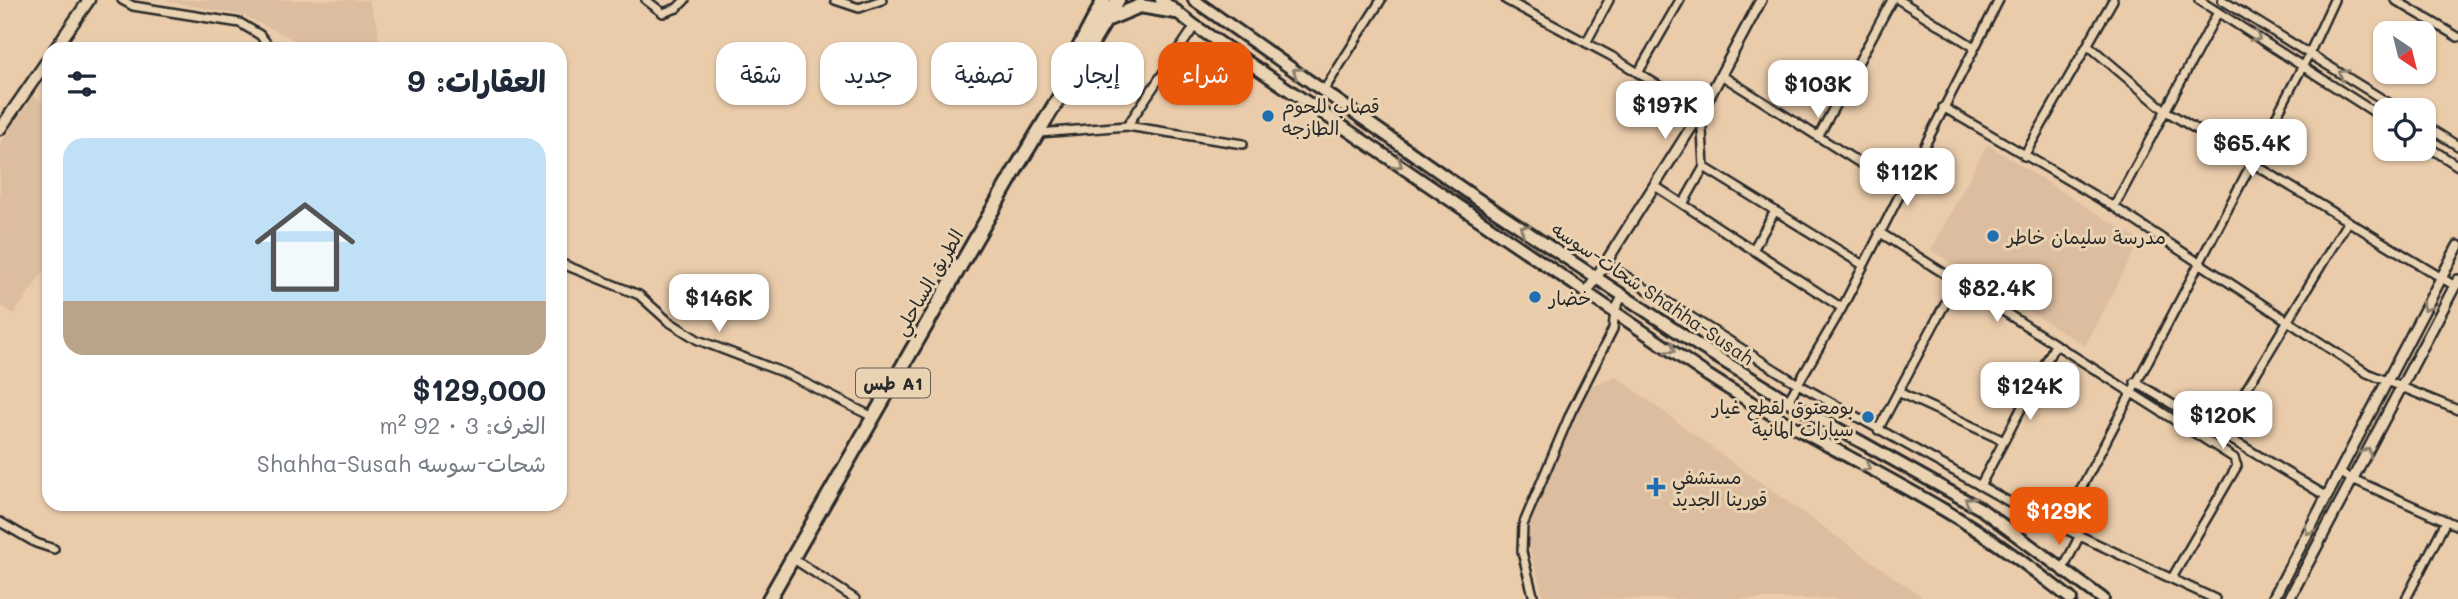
<!DOCTYPE html>
<html lang="ar">
<head>
<meta charset="utf-8">
<style>
	:root { --surface:#fff; --page:#f2f2f3; --text:#1f2937; --muted:#747a83; --accent:#ea580c }
	body { margin:0; font-family:Mali,"Playpen Sans Arabic",sans-serif; background:var(--page); color:var(--text); direction:rtl; height:100vh; display:flex; flex-direction:column; font-size:26px; white-space:nowrap }
	* { box-sizing:border-box; margin:0 }
	p { font-size:23px; color:var(--muted) }
	.icon { flex:none; width:38px; height:38px; fill:none; stroke:currentColor; stroke-width:2; stroke-linecap:round; stroke-linejoin:round }
	.map { position:relative; flex:1; overflow:hidden; direction:ltr }
	.details { position:absolute; left:42px; top:42px; width:525px; height:469px; display:flex; flex-direction:column; background:var(--surface); border-radius:21px; box-shadow:0 2px 5px #0004; direction:rtl }
	.details>* { flex:none }
	.banner { position:absolute; left:588px; top:42px; width:665px; height:63px; direction:rtl; display:flex; gap:14px }
	.needle { width:46px; rotate:145deg }
	.controls { position:absolute; left:2373px; top:21px; display:grid; gap:14px }
	.controls a { display:grid; place-items:center; width:63px; height:63px; border-radius:14px; background:var(--surface); box-shadow:0 2px 5px #0004; font-size:35px }
	.price { position:absolute; translate:-50% -60px; padding:0 16px; border-radius:14px; background:#fff; color:#222; font-size:23px; line-height:46px; filter:drop-shadow(0 2px 4px #0008) }
	.price::after { content:''; position:absolute; left:50%; top:42px; width:21px; height:16px; margin-left:-10px; background:inherit; clip-path:polygon(0 0,100% 0,50% 100%) }
	.price.current { background:var(--accent); color:#fff }
	ul { padding:0; list-style:none }
	li { display:grid; align-content:center; gap:14px; height:371px; padding:0 21px }
	li span { display:grid; place-items:center; height:217px; border-radius:21px; color:#555 }
	li>.icon { margin-inline-start:auto }
	span .icon { width:126px; height:126px; fill:#fffc; stroke-width:1 }
	li b { font-size:30px }
	h2 { display:flex; justify-content:space-between; align-items:center; height:84px; padding:0 21px; font-size:30px }
	.pill { padding:0 24px; border-radius:21px; background:var(--surface); box-shadow:0 2px 5px #0004; font-size:24px; line-height:63px }
	.pill.current { background:var(--accent); color:#fff }
	.map>svg:first-child { display:block }
	.built { fill:#ddbd9f }
	.lines { fill:none; stroke-linecap:round; stroke-linejoin:round }
	.minor-casing { stroke:#2b2b2b; stroke-width:12 }
	.tertiary-casing { stroke:#2b2b2b; stroke-width:14 }
	.secondary-casing { stroke:#2b2b2b; stroke-width:15 }
	.primary-casing { stroke:#2b2b2b; stroke-width:16 }
	.trunk-casing { stroke:#2b2b2b; stroke-width:18 }
	.minor { stroke:#e9d3b2; stroke-width:7 }
	.tertiary { stroke:#e9d3b2; stroke-width:9 }
	.secondary { stroke:#e9d3b2; stroke-width:10 }
	.primary { stroke:#e9d3b2; stroke-width:10 }
	.trunk { stroke:#e9d3b2; stroke-width:12 }
	.oneway { stroke:#8a7f6e }
	.poi-dot { fill:#1f6fb2; stroke:#e9d3b2; stroke-width:2.5 }
	.labels { text-anchor:middle; dominant-baseline:central; stroke-width:6; stroke-linejoin:round; paint-order:stroke }
	.shield { fill:#e9d3b2; stroke:#645d54; stroke-width:2 }
	.shield-label { font-size:18px; font-weight:bold; fill:#2b2b2b }
	.poi-label { font-size:19px; fill:#2b2b2b; stroke:#e9d3b2; text-anchor:start }
	.street-label { font-size:19px; fill:#2b2b2b; stroke:#e9d3b2 }
</style>
</head>
<body>
<div class="map">
<svg width="2458" height="599" viewBox="0 0 2458 599">
	<rect width="100%" height="100%" fill="#eaccab"/>
	<filter id="ink" filterUnits="userSpaceOnUse"><feTurbulence type="fractalNoise" baseFrequency=".0143" numOctaves="2"/><feDisplacementMap in="SourceGraphic" scale="14" xChannelSelector="R" yChannelSelector="G"/><feConvolveMatrix kernelMatrix="1 2 1 2 8 2 1 2 1" color-interpolation-filters="sRGB"/></filter>
	<g filter="url(#ink)">
		<path class="built" d="M163 0H369L378 27 380 49H313L245 16Z
			M33 96 49 106V264L14 314 0 305V144Z
			M1987 144 2140 241 2085 346 1931 250Z
			M1616 376 1711 447 1925 599H1544L1527 541 1528 528 1587 387Z"/>
		<g class="lines">
			<defs>
				<path id="minor" d="M122 0 133 6 240 23 260 35 271 49
					M646 0 663 13 677 8 685 0
					M835 0 859 8 882 0
					M1506 0 1611 56 1701 112 1704 167 1683 204
					M1899 0 1974 47
					M2199 0 2385 119
					M2222 0 2400 110
					M2395 0 2458 37
					M1195 26 1127 126 1243 144
					M1586 43 1609 0
					M2088 45 2166 111 2455 286
					M1638 73 1680 0
					M1721 75 1901 189
					M1324 90 1381 0
					M1943 107 2114 207 2367 373 2458 410
					M2424 125 2458 146
					M1039 133 1127 126
					M1818 137 1892 0
					M2424 144 2458 166
					M2024 156 2113 0
					M1704 167 1863 265
					M1655 186 1842 308
					M2114 207 2218 12
					M1879 232 2234 458 2237 466 2172 578
					M1753 250 1775 211
					M560 263 639 295 668 321 698 340 787 374 873 417
					M1605 263 1798 384 2022 509 2215 599
					M2135 382 2326 496
					M1898 392 2004 441
					M1788 401 1842 308 1999 0
					M1878 430 1957 281
					M2220 433 2348 221
					M2339 473 2458 526
					M1980 486 2055 345
					M0 522 36 543 54 549
					M2060 529 2310 52 2334 0
					M792 558 855 599
					M2063 569 2079 537
					M1534 599 1522 552 1523 525 1571 412 1613 329 1615 310 1623 295
					M2406 599 2446 521"/>
				<path id="tertiary" d="M1587 292 1701 112 1761 0
					M2273 599 2458 246
					M2289 599 2458 280"/>
				<path id="secondary" d="M55 49 89 0
					M0 129 49 58"/>
				<path id="primary" d="M1161 0 1195 26 1707 375C1784 425 1866 464 1944 510 1989 536 2030 567 2071 599
					M1194 0 1473 196 1699 346 1788 401 1981 509 2103 599"/>
				<path id="trunk" d="M1106 20 1140 6 1176 12
					M1064 76 1104 0
					M769 599 1017 167 1118 0"/>
			</defs>
			<use href="#minor" class="minor-casing"/>
			<use href="#tertiary" class="tertiary-casing"/>
			<use href="#secondary" class="secondary-casing"/>
			<use href="#primary" class="primary-casing"/>
			<use href="#trunk" class="trunk-casing"/>
			<use href="#minor" class="minor"/>
			<use href="#tertiary" class="tertiary"/>
			<use href="#secondary" class="secondary"/>
			<use href="#primary" class="primary"/>
			<use href="#trunk" class="trunk"/>
		</g>
		<defs><path id="oneway-chevron" d="M-2-3.5L2.5 0L-2 3.5" fill="none" stroke-width="1.6" stroke-linecap="round" stroke-linejoin="round" transform="scale(1.75)"/></defs>
		<g class="oneway">
			<use href="#oneway-chevron" transform="translate(2256 37) rotate(32)"/>
			<use href="#oneway-chevron" transform="translate(1297 72) rotate(-145)"/>
			<use href="#oneway-chevron" transform="translate(2343 74) rotate(-147)"/>
			<use href="#oneway-chevron" transform="translate(1398 164) rotate(34)"/>
			<use href="#oneway-chevron" transform="translate(1524 229) rotate(-147)"/>
			<use href="#oneway-chevron" transform="translate(2426 307) rotate(118)"/>
			<use href="#oneway-chevron" transform="translate(1671 349) rotate(35)"/>
			<use href="#oneway-chevron" transform="translate(2367 452) rotate(-63)"/>
			<use href="#oneway-chevron" transform="translate(1866 467) rotate(29)"/>
			<use href="#oneway-chevron" transform="translate(1969 501) rotate(-149)"/>
			<use href="#oneway-chevron" transform="translate(2309 530) rotate(118)"/>
		</g>
	</g>
	<g class="poi-dot">
		<circle cx="1268" cy="116" r="7"/>
		<circle cx="1993" cy="236" r="7"/>
		<circle cx="1535" cy="297" r="7"/>
		<circle cx="1868" cy="417" r="7"/>
		<path d="M1652.5 476.5h7v7h7v7h-7v7h-7v-7h-7v-7h7z"/>
	</g>
	<g class="labels">
		<rect class="shield" x="856" y="368.5" width="74" height="29" rx="5"/>
		<g class="shield-label">
			<text x="893" y="383">طس A1</text>
		</g>
		<g class="poi-label">
			<text x="1282" y="105">قصاب للحوم<tspan x="1282" dy="22">الطازجه</tspan></text>
			<text x="2007" y="236">مدرسة سليمان خاطر</text>
			<text x="1549" y="297">خضار</text>
			<text x="1854" y="406" text-anchor="end">بومعتوق لقطع غيار<tspan x="1854" dy="22">سيارات المانية</tspan></text>
			<text x="1672" y="476">مستشفي<tspan x="1672" dy="22">قورينا الجديد</tspan></text>
		</g>
		<g class="street-label">
			<text transform="translate(928 282) rotate(-60)">الطريق الساحلي</text>
			<text transform="translate(1653 293) rotate(34)">شحات-سوسه Shahha-Susah</text>
		</g>
	</g>
</svg>
<div class="controls">
<a><svg class="needle" viewBox="-14 -14 28 28"><path d="M0-13l5 13h-10z" fill="#e53935"/><path d="M0 13l5-13h-10z" fill="#747a83"/></svg></a>
<a><svg class="icon" aria-label="locate" viewBox="0 0 24 24"><circle cx="12" cy="12" r="6"/><path d="M12 2v4M12 18v4M2 12h4M18 12h4"/></svg></a>
</div>
<b class="price" style="left:1818px;top:120px">$103K</b>
<b class="price" style="left:1665px;top:141px">$197K</b>
<b class="price" style="left:2252px;top:179px">$65.4K</b>
<b class="price" style="left:1907px;top:208px">$112K</b>
<b class="price" style="left:1997px;top:324px">$82.4K</b>
<b class="price" style="left:719px;top:334px">$146K</b>
<b class="price" style="left:2030px;top:422px">$124K</b>
<b class="price" style="left:2223px;top:451px">$120K</b>
<b class="price current" style="left:2059px;top:547px">$129K</b>
<div class="banner">
<a class="pill current">شراء</a>
<a class="pill">إيجار</a>
<a class="pill">تصفية</a>
<a class="pill">جديد</a>
<a class="pill">شقة</a>
</div>
<section class="details">
<h2>العقارات: 9<svg class="icon" aria-label="filters" viewBox="0 0 24 24"><path d="M4 7h16M4 17h16"/><circle cx="9" cy="7" r="2"/><circle cx="15" cy="17" r="2"/></svg></h2>
<ul>
<li><span style="background:linear-gradient(#bfe0f5 75%,#b9a48a 0)"><svg class="icon" aria-label="home" viewBox="0 0 24 24"><path d="M3 11l9-7 9 7M6 9v11h12V9"/></svg></span><div><b>$129,000</b><p>الغرف: 3 · 92 m²</p><p>شحات-سوسه Shahha-Susah</p></div></li>
</ul>
</section>
</div>
</body>
</html>
